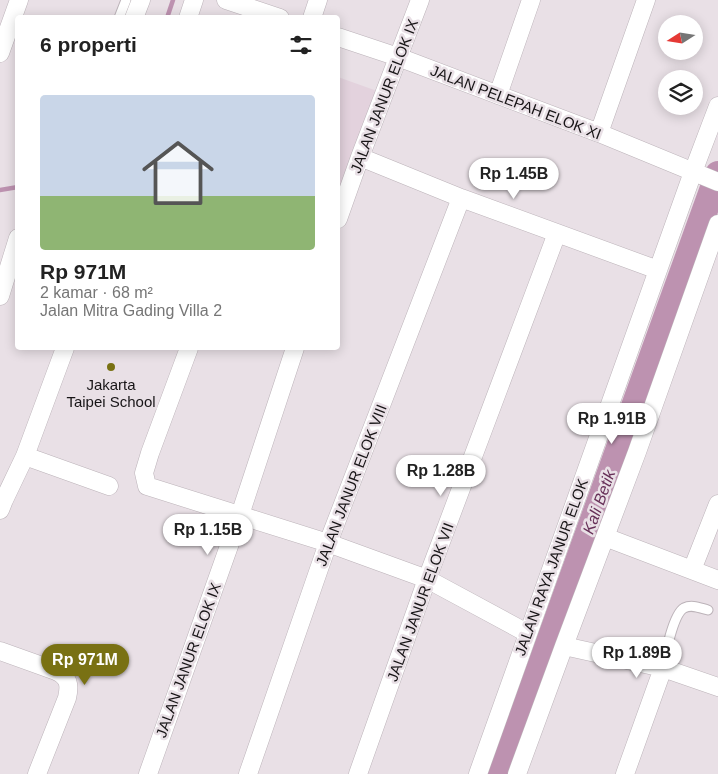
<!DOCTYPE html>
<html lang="id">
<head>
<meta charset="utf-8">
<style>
	:root { --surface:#fff; --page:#f6f6f6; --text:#222; --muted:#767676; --line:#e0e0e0; --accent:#797113 }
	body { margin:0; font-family:Helvetica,sans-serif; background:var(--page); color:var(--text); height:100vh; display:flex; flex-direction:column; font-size:19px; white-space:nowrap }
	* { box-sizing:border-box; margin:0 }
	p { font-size:16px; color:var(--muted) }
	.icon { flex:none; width:28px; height:28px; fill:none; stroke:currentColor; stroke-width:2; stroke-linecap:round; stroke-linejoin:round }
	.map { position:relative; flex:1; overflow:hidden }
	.sheet { position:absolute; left:15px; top:15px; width:325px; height:335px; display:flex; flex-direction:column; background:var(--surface); border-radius:5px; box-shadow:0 2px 12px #0003 }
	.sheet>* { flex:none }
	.needle { width:32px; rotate:258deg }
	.buttons { position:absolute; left:658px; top:15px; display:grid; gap:10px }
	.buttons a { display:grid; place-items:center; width:45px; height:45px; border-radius:50%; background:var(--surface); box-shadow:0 2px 12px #0003; font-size:25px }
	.price { position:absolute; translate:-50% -42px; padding:0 11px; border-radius:18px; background:#fff; color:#222; font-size:16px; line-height:32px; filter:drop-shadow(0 1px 2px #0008) }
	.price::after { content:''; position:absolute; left:50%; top:30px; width:15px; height:11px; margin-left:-8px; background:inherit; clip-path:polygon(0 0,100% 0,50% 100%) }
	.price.current { background:var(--accent); color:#fff }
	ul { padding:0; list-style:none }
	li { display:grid; align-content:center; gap:10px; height:265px; padding:0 25px }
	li+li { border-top:1px solid var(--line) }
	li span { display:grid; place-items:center; height:155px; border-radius:5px; color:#555 }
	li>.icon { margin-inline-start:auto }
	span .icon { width:90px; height:90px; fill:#fffc; stroke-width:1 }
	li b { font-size:21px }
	h2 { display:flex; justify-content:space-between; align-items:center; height:60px; padding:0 25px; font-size:21px }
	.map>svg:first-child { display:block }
	.built { fill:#e3d2dd }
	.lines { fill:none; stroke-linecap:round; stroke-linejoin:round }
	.stream { stroke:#bd92b0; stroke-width:4.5 }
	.river { stroke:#bd92b0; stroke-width:26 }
	.service-casing { stroke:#bcb3b9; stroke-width:11 }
	.minor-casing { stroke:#bcb3b9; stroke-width:19 }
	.service { stroke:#fff; stroke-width:9 }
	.minor { stroke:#fff; stroke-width:18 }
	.poi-dot { fill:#797113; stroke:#e9e0e6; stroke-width:2 }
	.labels { text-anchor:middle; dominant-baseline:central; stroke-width:5; stroke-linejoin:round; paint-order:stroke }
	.street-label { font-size:15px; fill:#171416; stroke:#e9e0e6 }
	.poi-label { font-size:15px; fill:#171416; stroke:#e9e0e6 }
	.water-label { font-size:16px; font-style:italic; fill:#673058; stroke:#e9e0e6 }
</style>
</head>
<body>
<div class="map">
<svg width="718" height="774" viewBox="0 0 718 774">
	<rect width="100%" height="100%" fill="#e9e0e6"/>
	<path class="built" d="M338 77 377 91 338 194Z"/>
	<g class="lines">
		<path class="stream" d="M167 18 173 0
			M0 190 18 187"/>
		<path class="river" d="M501 774 718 174"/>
		<defs>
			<path id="service" d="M119 18 126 0
				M663 668C665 656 673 614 684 608 692 604 700 608 708 610"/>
			<path id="minor" d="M226 0 280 18
				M134 18 141 0
				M188 18 194 0
				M312 18 318 0
				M338 37 398 57 599 133 718 182
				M0 53 19 0
				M498 95 531 0
				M599 133 646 0
				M360 157 461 198 658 270
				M338 219 360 157 420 0
				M0 296 18 238
				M189 348 150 453 144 473 147 486 328 543 427 579 527 633
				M25 456 109 486
				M0 510 4 500 25 456 65 348
				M605 537 718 580
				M692 570 718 504
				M564 646 663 668 718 687
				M0 651 56 671C69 677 70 685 67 698L37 774
				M148 774 240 515 295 348
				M248 774 328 543 461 198
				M358 774 427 579 557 233
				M478 774 693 172 718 106
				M517 774 564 646 637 452 718 224
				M625 774 663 668"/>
		</defs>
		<use href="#service" class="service-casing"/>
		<use href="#minor" class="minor-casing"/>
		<use href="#service" class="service"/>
		<use href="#minor" class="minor"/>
	</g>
	<circle class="poi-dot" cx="111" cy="367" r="5"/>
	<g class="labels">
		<g class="street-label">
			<text transform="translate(384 96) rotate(-69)">JALAN JANUR ELOK IX</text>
			<text transform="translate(516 102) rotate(21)">JALAN PELEPAH ELOK XI</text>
			<text transform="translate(351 485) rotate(-69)">JALAN JANUR ELOK VIII</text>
			<text transform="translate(551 567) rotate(-70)">JALAN RAYA JANUR ELOK</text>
			<text transform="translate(420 602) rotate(-70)">JALAN JANUR ELOK VII</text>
			<text transform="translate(188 660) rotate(-70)">JALAN JANUR ELOK IX</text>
		</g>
		<g class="poi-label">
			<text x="111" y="384">Jakarta<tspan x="111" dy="17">Taipei School</tspan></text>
		</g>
		<g class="water-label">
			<text transform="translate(599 502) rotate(-70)">Kali Betik</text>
		</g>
	</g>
</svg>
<div class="buttons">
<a><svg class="needle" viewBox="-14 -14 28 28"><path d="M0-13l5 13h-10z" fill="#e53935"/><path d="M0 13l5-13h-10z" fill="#767676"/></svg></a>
<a><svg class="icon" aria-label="layers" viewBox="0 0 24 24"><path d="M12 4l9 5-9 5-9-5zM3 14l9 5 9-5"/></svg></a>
</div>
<b class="price" style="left:514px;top:200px">Rp 1.45B</b>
<b class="price" style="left:612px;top:445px">Rp 1.91B</b>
<b class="price" style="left:441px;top:497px">Rp 1.28B</b>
<b class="price" style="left:208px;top:556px">Rp 1.15B</b>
<b class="price" style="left:637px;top:679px">Rp 1.89B</b>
<b class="price current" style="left:85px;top:686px">Rp 971M</b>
<section class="sheet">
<h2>6 properti<svg class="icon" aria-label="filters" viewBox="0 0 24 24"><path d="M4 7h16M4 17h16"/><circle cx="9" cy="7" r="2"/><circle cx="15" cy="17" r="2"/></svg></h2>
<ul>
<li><span style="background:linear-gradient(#c9d6e8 65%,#8fb573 0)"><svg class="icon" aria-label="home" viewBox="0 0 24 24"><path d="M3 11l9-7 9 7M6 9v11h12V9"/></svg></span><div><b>Rp 971M</b><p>2 kamar · 68 m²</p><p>Jalan Mitra Gading Villa 2</p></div></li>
</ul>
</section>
</div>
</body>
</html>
